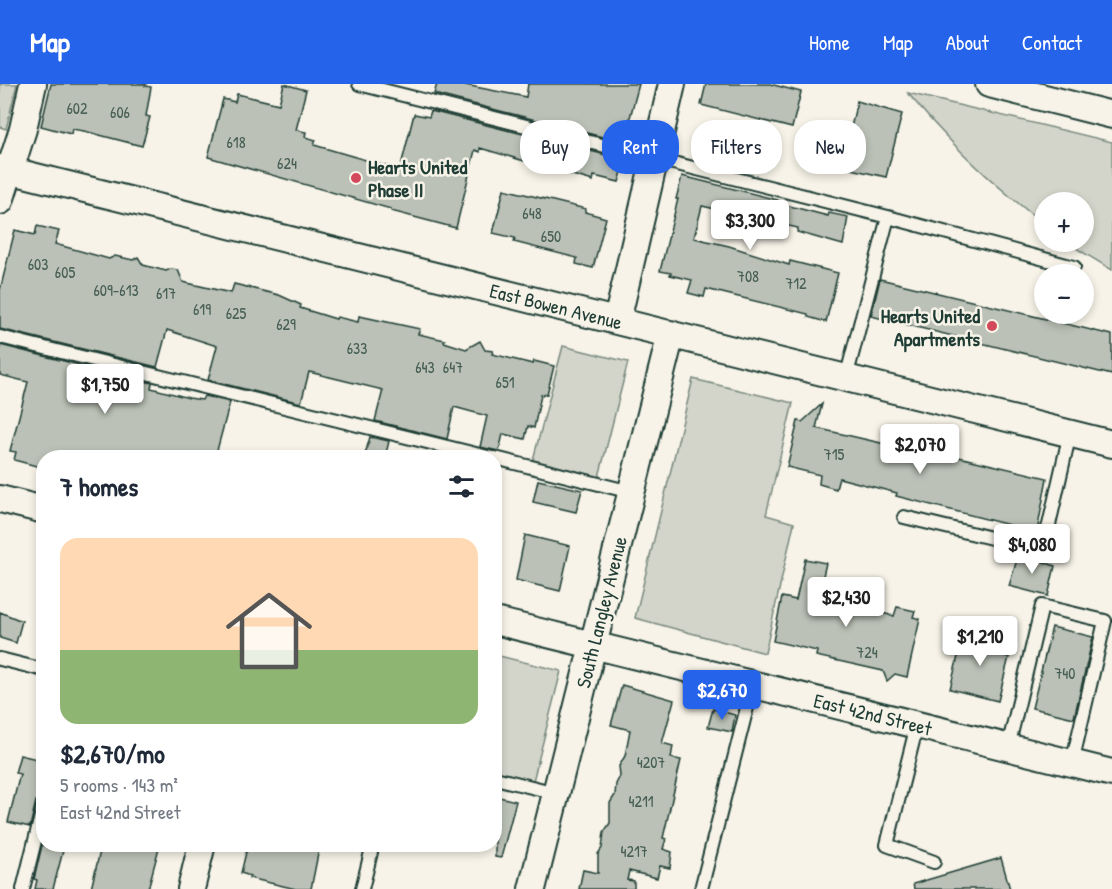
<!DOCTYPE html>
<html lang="en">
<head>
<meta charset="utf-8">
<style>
	:root { --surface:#fff; --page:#f6f6f7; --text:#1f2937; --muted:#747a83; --line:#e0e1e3; --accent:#2563eb }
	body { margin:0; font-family:"Patrick Hand",sans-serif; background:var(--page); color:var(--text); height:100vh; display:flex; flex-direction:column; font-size:22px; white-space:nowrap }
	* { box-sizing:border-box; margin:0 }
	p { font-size:20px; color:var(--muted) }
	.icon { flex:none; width:33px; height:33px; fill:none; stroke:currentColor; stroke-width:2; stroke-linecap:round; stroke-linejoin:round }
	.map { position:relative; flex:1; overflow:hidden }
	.sheet { position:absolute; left:36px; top:366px; width:466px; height:402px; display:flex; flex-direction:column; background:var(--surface); border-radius:24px; box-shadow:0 3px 9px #0003 }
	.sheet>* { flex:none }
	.guide { position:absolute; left:520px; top:36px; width:501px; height:54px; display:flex; gap:12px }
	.buttons { position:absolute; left:1034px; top:108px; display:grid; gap:12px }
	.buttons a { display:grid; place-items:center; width:60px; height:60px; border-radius:50%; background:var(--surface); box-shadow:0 3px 9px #0003; font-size:30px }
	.price { position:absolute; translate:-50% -51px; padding:0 14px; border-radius:6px; background:#fff; color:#222; font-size:20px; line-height:39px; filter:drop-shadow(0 2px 3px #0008) }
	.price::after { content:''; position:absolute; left:50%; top:36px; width:18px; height:14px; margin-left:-9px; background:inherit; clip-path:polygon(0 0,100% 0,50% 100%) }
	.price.on { background:var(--accent); color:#fff }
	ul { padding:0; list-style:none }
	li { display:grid; align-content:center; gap:12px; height:318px; padding:0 24px }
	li+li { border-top:2px solid var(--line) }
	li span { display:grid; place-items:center; height:186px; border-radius:18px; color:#555 }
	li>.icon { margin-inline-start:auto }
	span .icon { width:108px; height:108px; fill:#fffc; stroke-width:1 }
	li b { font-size:26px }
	h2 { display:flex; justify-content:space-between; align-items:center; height:72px; padding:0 24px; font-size:26px }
	.chip { padding:0 21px; border-radius:24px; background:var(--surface); box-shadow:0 3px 9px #0003; font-size:21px; line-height:54px }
	.chip.on { background:var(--accent); color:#fff }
	header { display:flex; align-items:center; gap:36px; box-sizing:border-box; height:84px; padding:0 30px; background:var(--accent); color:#fff }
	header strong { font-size:28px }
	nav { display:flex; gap:33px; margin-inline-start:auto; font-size:21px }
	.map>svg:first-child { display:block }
	.green { fill:#d3d5ca; stroke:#79897f; stroke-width:1.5 }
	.building { fill:#bbc1b6; stroke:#1f3d34; stroke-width:1.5 }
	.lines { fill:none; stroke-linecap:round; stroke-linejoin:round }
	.service-casing { stroke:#1f3d34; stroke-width:16 }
	.minor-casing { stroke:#1f3d34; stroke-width:30 }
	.service { stroke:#f7f3e8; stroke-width:12 }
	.minor { stroke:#f7f3e8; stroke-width:26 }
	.poi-dot { fill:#d1495b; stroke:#f7f3e8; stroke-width:2 }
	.labels { text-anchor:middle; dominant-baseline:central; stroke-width:5; stroke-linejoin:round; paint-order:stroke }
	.number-label { font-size:16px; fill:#465e54 }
	.poi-label { font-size:20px; font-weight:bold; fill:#1f3d34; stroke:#f7f3e8; text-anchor:start }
	.street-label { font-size:20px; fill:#1f3d34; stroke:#f7f3e8 }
</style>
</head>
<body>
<header>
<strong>Map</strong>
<nav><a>Home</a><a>Map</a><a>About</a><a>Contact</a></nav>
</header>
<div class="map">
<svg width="1112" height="805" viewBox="0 0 1112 805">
	<rect width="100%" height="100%" fill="#f7f3e8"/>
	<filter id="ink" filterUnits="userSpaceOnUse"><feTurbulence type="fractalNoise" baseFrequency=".0167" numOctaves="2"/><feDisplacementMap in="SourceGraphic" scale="12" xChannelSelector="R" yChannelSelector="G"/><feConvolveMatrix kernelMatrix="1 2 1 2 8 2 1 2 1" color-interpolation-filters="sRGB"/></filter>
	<g filter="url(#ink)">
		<path class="green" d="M0 0H17L6 45 0 43Z
			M908 9 1112 58V186L1066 158H1083V118H1044V140C995 102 947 57 908 9Z
			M563 262 628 278 599 393 533 376Z
			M693 295 793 319 766 431 794 439 765 569 635 534Z
			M495 571 561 587 533 697 495 687Z"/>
		<path class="building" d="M51 0H146L145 2 151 3 146 32 150 33 142 62 84 47 72 45 71 50 41 42Z
			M284 0 306 6 296 46 306 48 305 53 316 56 314 61 400 86 414 30 429 33 431 27 622 75 621 80 624 81 619 98 594 92 593 97 480 64V68L475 66 456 144 391 127V125L208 73 223 15 235 18 237 10 279 20Z
			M437 0H460L526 13 528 0H639L628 41H630L626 59 434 10Z
			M706 0H770L801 8 792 44 701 21Z
			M857 17 902 30 886 93 842 83Z
			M682 92 778 116V119L828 132 829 129 848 133 843 161 797 148 798 144 702 122 694 154 729 162 789 181 790 177 838 189 826 238 808 233V230L706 205 704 213 688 209 692 196 670 191 671 189 660 187 678 115H676Z
			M504 105 586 125 585 128 606 134 593 184 576 180 577 174 514 158 515 154 493 149Z
			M37 142 59 147 55 160 109 175 115 172 133 176 138 173 143 181 166 187 171 185 178 186 183 198 231 209 234 200 279 211 301 221 300 224 336 235 337 233 358 238 359 232 420 245 418 250 445 256 444 258 466 265 480 257 485 266 493 267 492 270 533 280 534 277 554 282 547 310 541 311 534 344 528 342 525 355 503 350 499 367 494 366 480 363 487 332 454 323 447 355 375 337 383 306 309 288 301 319 208 296 217 262 167 246 157 283 0 245V206L15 146 35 151Z
			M880 195 1112 251V291L871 232Z
			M0 261 152 299 151 304 189 314 202 316 204 312 230 318 215 374H44V384L14 376 16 368 10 367 28 298 0 291Z
			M822 320 816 344 907 365 908 361 1047 394 1037 448 896 412 897 409 839 394 836 405 819 400 820 391 787 383 798 337 802 338Z
			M370 353 389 357 385 374H364Z
			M538 396 582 406 576 428 533 418Z
			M525 451 570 462 560 507 516 496Z
			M1019 469 1055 482 1048 512 1009 502Z
			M805 475 826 479 818 513 894 532 897 523 915 527 913 533 920 535 907 593 895 590 887 597 883 587 816 572 817 567 773 557 782 513 796 516Z
			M0 528 22 537 16 559 0 554Z
			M1052 543 1093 553 1074 634 1032 624Z
			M964 548 1007 558 1004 572 1009 573 998 617 950 605Z
			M622 601 674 616 662 659 673 662 671 674 681 676 663 754 666 755 663 765 672 768 670 784 660 782 657 794 629 787 627 796 634 797V805H579L583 786 598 789V770L602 764 604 748 610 739V719L615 711 616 700 620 692 619 682 625 672 630 646 611 641Z
			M713 625 735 631 732 648 708 643Z
			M20 671 41 676 36 694 44 695V712L36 717 30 743 8 738 20 690 15 689Z
			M495 712 516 717 501 774 495 773Z
			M43 757 44 760 64 763 53 805H35L37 796 34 795Z
			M105 760H160L148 805H91L100 767H103Z
			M248 760H320L311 805H296L249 794 250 792 241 789Z
			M1001 774 1010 805H914L913 800Z"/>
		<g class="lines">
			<defs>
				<path id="service" d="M359 0 888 133 1074 183
					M0 253 492 374
					M846 294 888 133
					M495 374 631 408
					M904 433 1033 464 1042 461 1049 441 1070 349
					M0 575 44 586
					M917 641 887 761 934 778
					M1008 663 1042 522 1105 537 1072 679
					M495 694 556 709
					M23 805 44 720
					M362 805 373 760
					M701 805 753 600"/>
				<path id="minor" d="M989 0 1112 31
					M0 84 1112 360
					M0 117 23 45 33 0
					M617 237 672 0
					M0 415 44 426
					M495 537 1112 689
					M191 805 202 760
					M532 805 671 250"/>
			</defs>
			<use href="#service" class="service-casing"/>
			<use href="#minor" class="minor-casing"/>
			<use href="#service" class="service"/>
			<use href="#minor" class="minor"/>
		</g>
	</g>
	<g class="poi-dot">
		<circle cx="356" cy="94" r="6"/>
		<circle cx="992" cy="242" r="6"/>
	</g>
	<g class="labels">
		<g class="number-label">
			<text x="77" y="24">602</text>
			<text x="120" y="28">606</text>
			<text x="236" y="58">618</text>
			<text x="287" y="79">624</text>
			<text x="532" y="129">648</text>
			<text x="551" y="152">650</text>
			<text x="38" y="180">603</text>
			<text x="65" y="188">605</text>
			<text x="748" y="192">708</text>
			<text x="796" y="199">712</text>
			<text x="116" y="206">609-613</text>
			<text x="166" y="209">617</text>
			<text x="202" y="225">619</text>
			<text x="236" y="229">625</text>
			<text x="286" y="240">629</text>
			<text x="357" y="264">633</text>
			<text x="425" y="283">643</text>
			<text x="453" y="283">647</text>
			<text x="505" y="298">651</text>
			<text x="834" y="370">715</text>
			<text x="867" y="568">724</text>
			<text x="1065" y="589">740</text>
			<text x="651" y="678">4207</text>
			<text x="641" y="717">4211</text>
			<text x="634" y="767">4217</text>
		</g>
		<g class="poi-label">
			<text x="368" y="82">Hearts United<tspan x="368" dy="23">Phase II</tspan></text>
			<text x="980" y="231" text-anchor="end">Hearts United<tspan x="980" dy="23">Apartments</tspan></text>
		</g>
		<g class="street-label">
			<text transform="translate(556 222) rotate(14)">East Bowen Avenue</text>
			<text transform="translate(601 528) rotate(-76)">South Langley Avenue</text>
			<text transform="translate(873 630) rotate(14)">East 42nd Street</text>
		</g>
	</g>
</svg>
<div class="buttons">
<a>+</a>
<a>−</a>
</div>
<b class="price" style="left:750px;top:167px">$3,300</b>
<b class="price" style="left:105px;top:331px">$1,750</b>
<b class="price" style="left:920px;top:391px">$2,070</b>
<b class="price" style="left:1032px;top:491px">$4,080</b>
<b class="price" style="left:846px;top:544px">$2,430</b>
<b class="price" style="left:980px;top:583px">$1,210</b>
<b class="price on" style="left:722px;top:637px">$2,670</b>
<div class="guide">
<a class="chip">Buy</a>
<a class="chip on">Rent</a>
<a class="chip">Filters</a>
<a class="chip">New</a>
</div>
<section class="sheet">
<h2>7 homes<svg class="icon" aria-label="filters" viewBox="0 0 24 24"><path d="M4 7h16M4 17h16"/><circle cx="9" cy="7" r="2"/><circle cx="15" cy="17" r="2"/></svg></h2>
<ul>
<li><span style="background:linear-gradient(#ffd9b3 60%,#8fb573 0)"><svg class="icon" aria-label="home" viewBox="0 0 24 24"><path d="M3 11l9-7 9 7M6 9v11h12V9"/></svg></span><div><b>$2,670/mo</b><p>5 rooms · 143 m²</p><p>East 42nd Street</p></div></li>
</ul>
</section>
</div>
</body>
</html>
